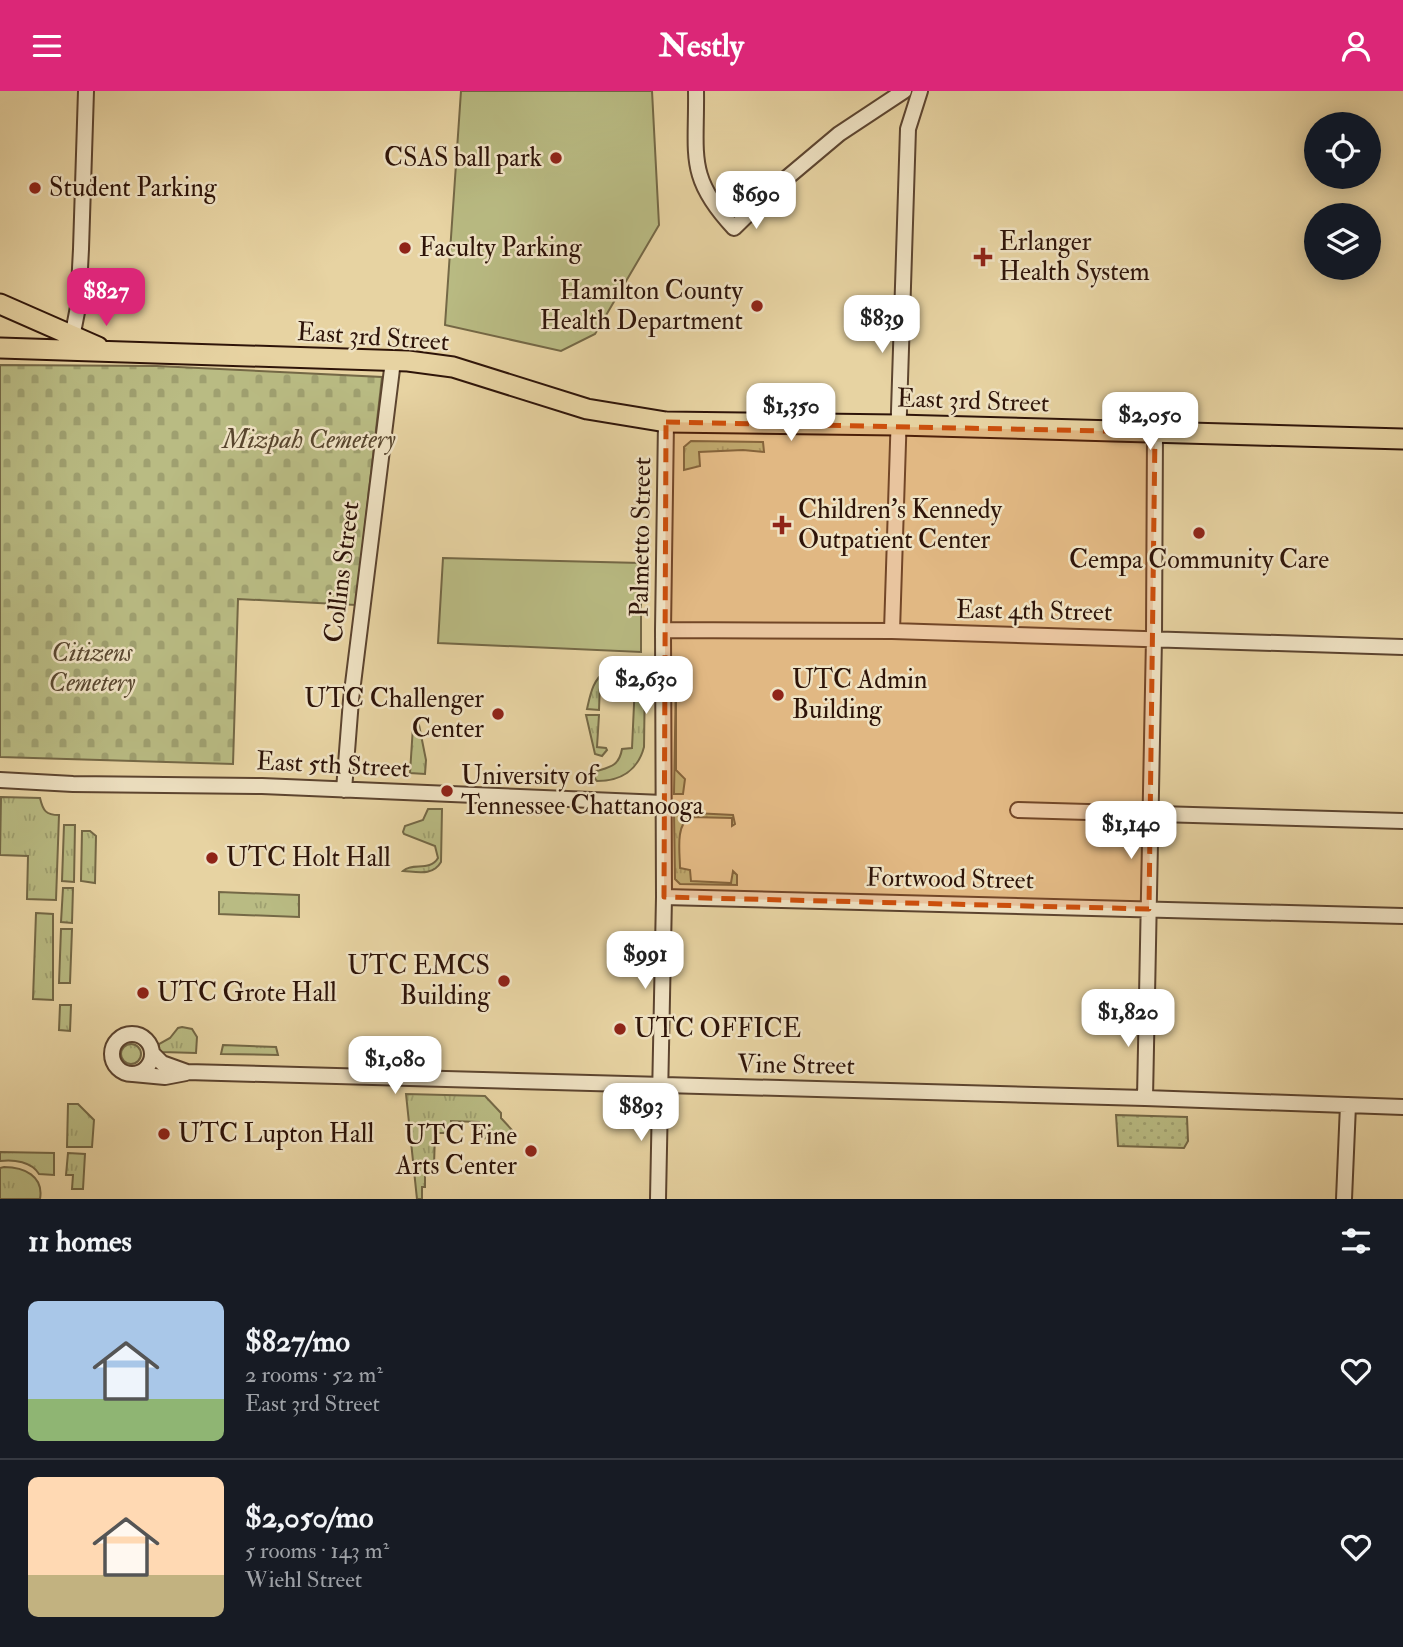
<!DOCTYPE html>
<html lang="en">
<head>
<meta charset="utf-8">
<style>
	:root { --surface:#171b24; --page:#20242c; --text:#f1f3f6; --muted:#9ea1a6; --line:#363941; --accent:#db2777 }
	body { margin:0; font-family:"IM FELL Double Pica",serif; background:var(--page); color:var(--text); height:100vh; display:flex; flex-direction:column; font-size:26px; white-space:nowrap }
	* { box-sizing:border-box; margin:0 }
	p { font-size:23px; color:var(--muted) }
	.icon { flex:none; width:38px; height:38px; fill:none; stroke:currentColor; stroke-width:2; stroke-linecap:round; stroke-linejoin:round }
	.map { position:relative; height:1108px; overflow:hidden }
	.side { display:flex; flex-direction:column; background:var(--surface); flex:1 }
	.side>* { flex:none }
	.controls { position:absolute; left:1304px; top:21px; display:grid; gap:14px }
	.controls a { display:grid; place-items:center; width:77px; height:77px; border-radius:50%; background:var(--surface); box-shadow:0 4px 18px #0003; font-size:35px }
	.price { position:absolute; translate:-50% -60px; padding:0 16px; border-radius:14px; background:#fff; color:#222; font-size:23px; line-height:46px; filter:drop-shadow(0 2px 4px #0008) }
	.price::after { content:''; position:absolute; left:50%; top:42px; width:21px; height:16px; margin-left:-10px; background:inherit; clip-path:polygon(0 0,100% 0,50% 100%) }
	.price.on { background:var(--accent); color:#fff }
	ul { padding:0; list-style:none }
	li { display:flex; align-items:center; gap:21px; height:175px; padding:0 28px }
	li+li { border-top:2px solid var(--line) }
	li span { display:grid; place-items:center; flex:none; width:196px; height:140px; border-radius:10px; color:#555 }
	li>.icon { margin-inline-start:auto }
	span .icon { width:84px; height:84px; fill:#fffc; stroke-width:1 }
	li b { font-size:30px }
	h2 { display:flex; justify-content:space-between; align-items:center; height:84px; padding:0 28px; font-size:30px }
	header { display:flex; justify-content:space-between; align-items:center; height:91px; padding:0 28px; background:var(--accent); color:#fff; font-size:32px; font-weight:700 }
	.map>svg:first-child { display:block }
	.grass { fill:url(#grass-tufts); stroke:#746846; stroke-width:2 }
	.cemetery { fill:url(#cemetery-stones); stroke:#746846; stroke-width:2 }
	.park { fill:url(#park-dots); stroke:#746846; stroke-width:2 }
	.garden { fill:#b9bb83; stroke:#746846; stroke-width:2 }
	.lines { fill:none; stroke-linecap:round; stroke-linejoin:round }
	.minor-casing { stroke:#5c442f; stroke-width:18 }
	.major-casing { stroke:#2e1409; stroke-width:23 }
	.minor { stroke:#efe2c3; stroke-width:14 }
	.major { stroke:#e7d3a2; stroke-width:19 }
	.marked { fill:#cc4f0c; fill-opacity:0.2; stroke:#cc4f0c; stroke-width:5; stroke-dasharray:14 9; stroke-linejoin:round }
	.poi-dot { fill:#8f2418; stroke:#efe2c3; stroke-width:2.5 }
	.labels { text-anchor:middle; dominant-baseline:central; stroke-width:5; stroke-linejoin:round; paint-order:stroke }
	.poi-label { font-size:26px; fill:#2e1409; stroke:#efe2c3; text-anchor:start }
	.street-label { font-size:26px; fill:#2e1409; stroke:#efe2c3 }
	.park-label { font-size:26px; font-style:italic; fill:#58462e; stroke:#efe2c3 }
</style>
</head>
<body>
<header><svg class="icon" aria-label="menu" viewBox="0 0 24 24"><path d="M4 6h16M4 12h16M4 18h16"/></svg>Nestly<svg class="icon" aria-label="person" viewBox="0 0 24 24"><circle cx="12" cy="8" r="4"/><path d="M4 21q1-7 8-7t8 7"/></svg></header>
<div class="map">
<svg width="1403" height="1108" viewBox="0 0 1403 1108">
	<defs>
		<pattern id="grass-tufts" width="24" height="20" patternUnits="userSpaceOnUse" patternTransform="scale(1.75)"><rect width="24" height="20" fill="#b9bb83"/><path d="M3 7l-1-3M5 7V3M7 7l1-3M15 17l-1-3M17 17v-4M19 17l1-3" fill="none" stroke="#9fa070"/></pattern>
		<pattern id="cemetery-stones" width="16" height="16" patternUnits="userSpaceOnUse" patternTransform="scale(1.75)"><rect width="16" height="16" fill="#b9bb83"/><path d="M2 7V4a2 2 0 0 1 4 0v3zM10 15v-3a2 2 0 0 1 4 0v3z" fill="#9fa070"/></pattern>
		<pattern id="park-dots" width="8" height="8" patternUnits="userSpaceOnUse" patternTransform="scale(1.75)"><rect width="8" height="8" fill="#b9bb83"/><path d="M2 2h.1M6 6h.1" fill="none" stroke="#9fa070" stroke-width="1.8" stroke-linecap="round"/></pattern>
	</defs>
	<rect width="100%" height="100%" fill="#e7d3a2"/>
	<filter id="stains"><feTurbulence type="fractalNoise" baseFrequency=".00286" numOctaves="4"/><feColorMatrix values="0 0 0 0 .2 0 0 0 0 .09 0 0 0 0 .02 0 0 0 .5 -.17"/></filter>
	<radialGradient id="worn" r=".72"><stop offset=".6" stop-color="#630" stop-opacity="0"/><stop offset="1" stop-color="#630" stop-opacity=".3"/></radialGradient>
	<path class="grass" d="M691 350 763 351 764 361 743 359 699 361 700 375 684 379V356Z
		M606 581 610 584 608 591H600L599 619 587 618C590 605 593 587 606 581Z
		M629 581 645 582 644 656C638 679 621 690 597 690L592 684 594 681C609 676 619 676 622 658L632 657 635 592H626L625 584Z
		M676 584V679L685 688 683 703H674Z
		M586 624H599L597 656 606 657 607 659 602 665 595 663Z
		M419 634 426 669 425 683 410 682 413 635Z
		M1 706 40 707C43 720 46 724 59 724L56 809 27 808 28 765 0 764Z
		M428 718H442L441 771C433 785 418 781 403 780 412 771 430 781 438 767L435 755 404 743 403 741 405 735 423 729Z
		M674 721 733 724 735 733 732 735V727L690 726C675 734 680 762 680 777L690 779 691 790 731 792 733 780 737 784V794L680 793 675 788Z
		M64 734H75L74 791 62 790Z
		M82 740H90L96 745 95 792 81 790Z
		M63 797H73L72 832 61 831Z
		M219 801 299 804V826L219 823Z
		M36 822 53 823V909L33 908Z
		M61 838H72L70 892H59Z
		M60 914H71L70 940 59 939Z
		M182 936 192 938 197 946 196 962 162 961 159 959V953L170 947 178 937Z
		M121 963a10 10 0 1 1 20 0a10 10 0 1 1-20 0Z
		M223 954 276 956 278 964 221 963Z
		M406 1003 485 1005 501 1022V1027L512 1039 511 1048 479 1047V1031L451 1030V1042H435L434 1075 425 1074V1096H422V1108H417Z
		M68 1013H78L94 1029 92 1056H67Z
		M0 1061 54 1062V1084L39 1083C32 1071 14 1068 0 1070Z
		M68 1062 85 1063 83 1098H72L73 1084H66Z
		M4 1076C24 1076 44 1085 40 1108H0V1077Z"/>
	<path class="cemetery" d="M0 274 157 275 382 286 356 514 238 508 233 673 0 666Z"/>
	<path class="park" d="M1116 1024 1187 1026 1188 1050 1184 1057 1118 1055Z"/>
	<path class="garden" d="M461 0H652L659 134 595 243 561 260 445 234Z
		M443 467 641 472V561L438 552Z"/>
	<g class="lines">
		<defs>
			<path id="minor" d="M696 0C697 64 686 86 734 137L776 96 839 43 904 0
				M71 252 78 216 81 158 86 0
				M663 539 892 540 1403 556
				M892 540 908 38 920 0
				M0 689 73 693 262 695 663 712
				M344 699 351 609 393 270
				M1018 719 1403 730
				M664 806 1403 825
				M112 963a20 20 0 1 1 40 0a20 20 0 1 1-40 0Z
				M152 962 162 972 187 981 1145 1007 1403 1016
				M133 983 165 986 186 982
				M1145 1007 1154 547 1155 341
				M658 1108 664 806 663 539 666 331
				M1344 1108 1348 1014"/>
			<path id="major" d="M0 213 98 256
				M0 257 408 270 453 276 587 318 666 331 897 334 1403 348"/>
		</defs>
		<use href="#minor" class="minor-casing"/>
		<use href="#major" class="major-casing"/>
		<use href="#minor" class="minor"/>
		<use href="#major" class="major"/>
	</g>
	<path class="marked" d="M666 331 1155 341 1149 818 664 806Z"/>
	<g class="poi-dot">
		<circle cx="556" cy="67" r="7"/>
		<circle cx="35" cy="97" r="7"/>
		<circle cx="405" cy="157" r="7"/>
		<path d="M979.5 155.5h7v7h7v7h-7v7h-7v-7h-7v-7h7z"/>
		<circle cx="757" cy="215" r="7"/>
		<path d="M778.5 423.5h7v7h7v7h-7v7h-7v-7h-7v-7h7z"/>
		<circle cx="1199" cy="442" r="7"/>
		<circle cx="778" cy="604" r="7"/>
		<circle cx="498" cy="623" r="7"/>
		<circle cx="447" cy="700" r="7"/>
		<circle cx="212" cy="767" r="7"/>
		<circle cx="504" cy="890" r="7"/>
		<circle cx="143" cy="902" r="7"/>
		<circle cx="620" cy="938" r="7"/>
		<circle cx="164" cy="1043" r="7"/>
		<circle cx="531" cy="1060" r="7"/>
	</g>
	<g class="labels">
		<g class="poi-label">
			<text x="542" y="67" text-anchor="end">CSAS ball park</text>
			<text x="49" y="97">Student Parking</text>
			<text x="999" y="151">Erlanger<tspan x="999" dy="30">Health System</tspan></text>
			<text x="419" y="157">Faculty Parking</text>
			<text x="743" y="200" text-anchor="end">Hamilton County<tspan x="743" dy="30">Health Department</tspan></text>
			<text x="798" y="419">Children's Kennedy<tspan x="798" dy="30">Outpatient Center</tspan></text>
			<text x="1199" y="469" text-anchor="middle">Cempa Community Care</text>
			<text x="792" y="589">UTC Admin<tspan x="792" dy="30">Building</tspan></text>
			<text x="484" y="608" text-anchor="end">UTC Challenger<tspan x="484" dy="30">Center</tspan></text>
			<text x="461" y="685">University of<tspan x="461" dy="30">Tennessee Chattanooga</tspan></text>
			<text x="226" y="767">UTC Holt Hall</text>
			<text x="490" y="875" text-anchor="end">UTC EMCS<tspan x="490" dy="30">Building</tspan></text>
			<text x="157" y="902">UTC Grote Hall</text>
			<text x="634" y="938">UTC OFFICE</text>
			<text x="178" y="1043">UTC Lupton Hall</text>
			<text x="517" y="1045" text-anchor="end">UTC Fine<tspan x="517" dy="30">Arts Center</tspan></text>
		</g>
		<g class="street-label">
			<text transform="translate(373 246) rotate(4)">East 3rd Street</text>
			<text transform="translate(973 310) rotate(2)">East 3rd Street</text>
			<text transform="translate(641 446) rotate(-89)">Palmetto Street</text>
			<text transform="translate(342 481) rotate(-83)">Collins Street</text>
			<text transform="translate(1034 520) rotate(1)">East 4th Street</text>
			<text transform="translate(333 674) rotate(3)">East 5th Street</text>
			<text transform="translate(950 788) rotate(1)">Fortwood Street</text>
			<text transform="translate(796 974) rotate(1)">Vine Street</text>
		</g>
		<g class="park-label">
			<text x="309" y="349">Mizpah Cemetery</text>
			<text x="92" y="562">Citizens<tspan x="92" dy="30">Cemetery</tspan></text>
		</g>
	</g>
	<rect width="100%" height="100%" filter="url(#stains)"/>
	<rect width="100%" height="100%" fill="url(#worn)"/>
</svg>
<div class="controls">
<a><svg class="icon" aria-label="locate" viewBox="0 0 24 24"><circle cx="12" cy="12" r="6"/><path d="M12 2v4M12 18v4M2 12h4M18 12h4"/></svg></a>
<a><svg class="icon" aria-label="layers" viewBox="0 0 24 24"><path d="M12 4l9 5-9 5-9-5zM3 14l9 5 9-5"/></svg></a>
</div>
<b class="price" style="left:756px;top:140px">$690</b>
<b class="price on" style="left:106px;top:237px">$827</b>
<b class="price" style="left:882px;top:264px">$839</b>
<b class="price" style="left:791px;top:352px">$1,350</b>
<b class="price" style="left:1150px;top:361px">$2,050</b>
<b class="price" style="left:646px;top:625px">$2,630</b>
<b class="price" style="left:1131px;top:770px">$1,140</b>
<b class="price" style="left:645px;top:900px">$991</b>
<b class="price" style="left:1128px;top:958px">$1,820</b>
<b class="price" style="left:395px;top:1005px">$1,080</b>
<b class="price" style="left:641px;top:1052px">$893</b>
</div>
<section class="side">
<h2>11 homes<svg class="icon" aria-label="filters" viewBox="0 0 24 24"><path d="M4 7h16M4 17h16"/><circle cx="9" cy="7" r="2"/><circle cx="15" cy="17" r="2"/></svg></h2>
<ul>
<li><span style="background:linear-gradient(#a9c7e8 70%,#8fb573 0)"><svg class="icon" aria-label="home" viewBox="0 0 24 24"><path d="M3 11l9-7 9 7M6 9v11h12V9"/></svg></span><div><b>$827/mo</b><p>2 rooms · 52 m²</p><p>East 3rd Street</p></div><svg class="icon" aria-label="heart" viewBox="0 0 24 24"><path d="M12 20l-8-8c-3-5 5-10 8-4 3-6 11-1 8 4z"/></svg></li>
<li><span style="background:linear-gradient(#ffd9b3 70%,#c2b280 0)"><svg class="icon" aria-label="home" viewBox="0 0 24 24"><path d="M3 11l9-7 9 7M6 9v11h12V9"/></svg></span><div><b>$2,050/mo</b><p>5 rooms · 143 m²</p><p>Wiehl Street</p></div><svg class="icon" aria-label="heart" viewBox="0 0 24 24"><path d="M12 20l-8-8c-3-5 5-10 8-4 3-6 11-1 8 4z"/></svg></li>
</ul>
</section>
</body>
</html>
